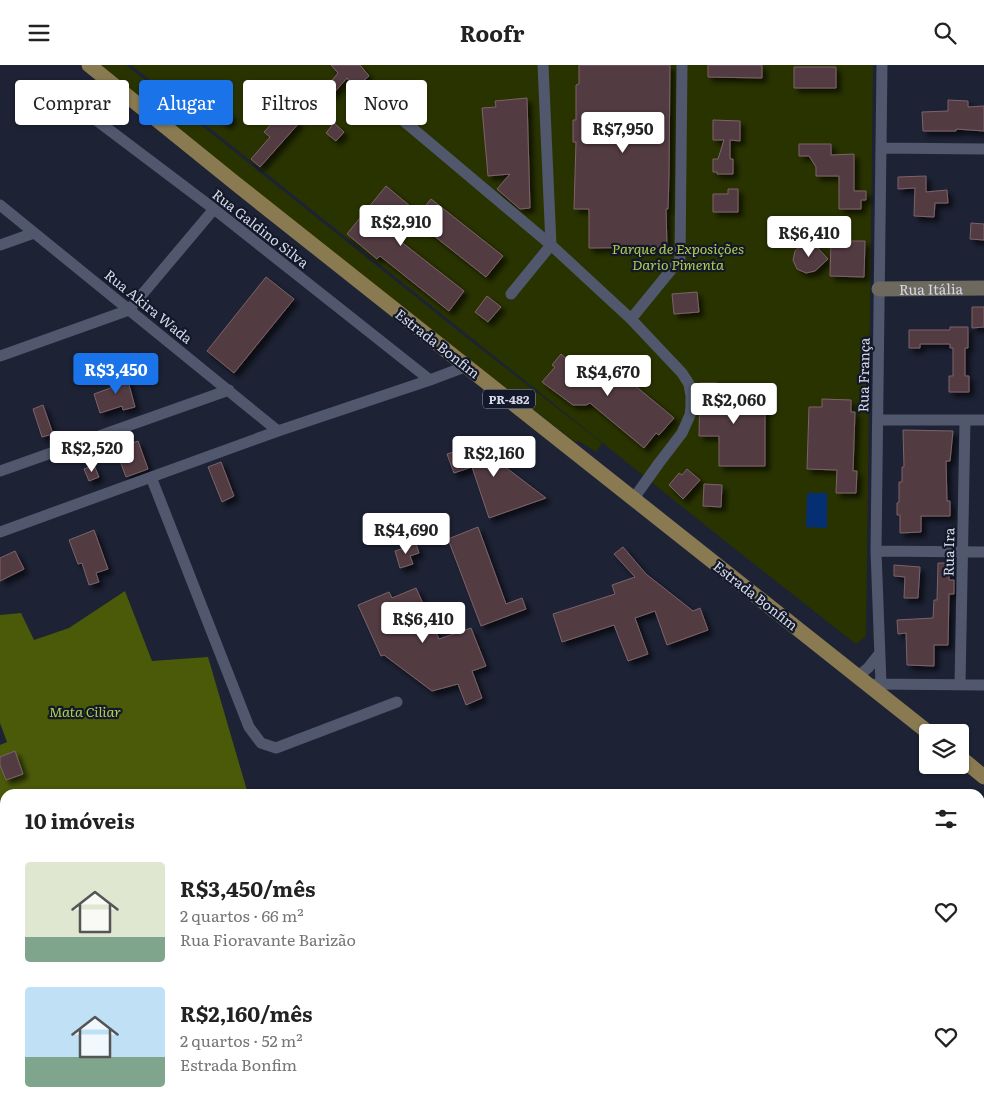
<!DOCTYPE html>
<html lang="pt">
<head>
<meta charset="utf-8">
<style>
	:root { --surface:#fff; --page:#f6f6f6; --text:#222; --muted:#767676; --accent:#1a73e8 }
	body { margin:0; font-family:Literata,serif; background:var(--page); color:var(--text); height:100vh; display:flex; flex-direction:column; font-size:19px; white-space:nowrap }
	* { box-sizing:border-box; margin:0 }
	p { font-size:16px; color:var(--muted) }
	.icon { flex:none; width:28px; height:28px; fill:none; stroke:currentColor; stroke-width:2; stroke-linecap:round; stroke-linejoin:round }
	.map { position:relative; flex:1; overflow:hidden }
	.side { position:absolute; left:0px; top:724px; width:985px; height:321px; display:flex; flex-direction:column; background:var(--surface); border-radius:15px 15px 0 0; box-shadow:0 1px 4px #0004 }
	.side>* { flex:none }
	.guide { position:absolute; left:15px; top:15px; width:500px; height:45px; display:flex; gap:10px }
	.buttons { position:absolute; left:919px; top:659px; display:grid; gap:10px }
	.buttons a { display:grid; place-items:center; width:50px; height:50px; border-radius:5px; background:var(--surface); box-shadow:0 1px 4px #0004; font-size:25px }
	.price { position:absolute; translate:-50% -42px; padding:0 11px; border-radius:5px; background:#fff; color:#222; font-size:16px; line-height:32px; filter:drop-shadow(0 1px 2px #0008) }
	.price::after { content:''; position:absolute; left:50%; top:30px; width:15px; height:11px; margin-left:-8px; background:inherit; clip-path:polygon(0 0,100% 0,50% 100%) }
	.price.selected { background:var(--accent); color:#fff }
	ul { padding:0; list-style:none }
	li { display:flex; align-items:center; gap:15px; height:125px; padding:0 25px }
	li span { display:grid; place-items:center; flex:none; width:140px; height:100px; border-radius:5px; color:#555 }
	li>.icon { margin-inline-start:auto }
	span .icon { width:60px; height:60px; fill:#fffc; stroke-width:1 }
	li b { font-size:21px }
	h2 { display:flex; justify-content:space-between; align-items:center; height:60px; padding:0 25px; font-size:21px }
	.tag { padding:0 18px; border-radius:5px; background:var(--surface); box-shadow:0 1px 4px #0004; font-size:18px; line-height:45px }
	.tag.selected { background:var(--accent); color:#fff }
	header { display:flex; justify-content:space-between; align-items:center; height:65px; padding:0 25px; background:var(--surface); font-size:22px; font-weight:700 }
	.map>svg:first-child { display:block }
	.green { fill:#293300 }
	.forest { fill:#4a5a09 }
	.water { fill:#052f73 }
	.building { fill:#533b43; stroke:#7c626a; filter:url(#shadow) }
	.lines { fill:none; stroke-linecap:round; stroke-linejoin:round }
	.street { stroke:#51586e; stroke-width:11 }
	.secondary { stroke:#6d695f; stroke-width:15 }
	.primary { stroke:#897a51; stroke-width:15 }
	.labels { text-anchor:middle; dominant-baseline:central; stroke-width:4.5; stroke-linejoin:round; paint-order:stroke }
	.shield { fill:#13182a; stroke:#9a9fad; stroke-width:1 }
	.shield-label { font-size:12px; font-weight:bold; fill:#d4d9e5 }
	.street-label { font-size:14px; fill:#d4d9e5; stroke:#13182a }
	.park-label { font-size:14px; font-style:italic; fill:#b0cd4f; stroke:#13182a }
</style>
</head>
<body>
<header><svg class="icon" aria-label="menu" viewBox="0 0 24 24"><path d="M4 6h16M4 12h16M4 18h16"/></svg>Roofr<svg class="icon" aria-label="search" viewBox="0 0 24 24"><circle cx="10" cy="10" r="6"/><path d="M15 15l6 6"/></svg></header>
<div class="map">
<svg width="984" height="1044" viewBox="0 0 984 1044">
	<defs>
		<filter id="shadow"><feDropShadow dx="4.5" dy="4.5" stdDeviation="2.5" flood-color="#0009"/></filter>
	</defs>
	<rect width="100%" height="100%" fill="#1d2234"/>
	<path class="green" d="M99 0H126L472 277 602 378 596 387 579 376 575 377 198 82Z
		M131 0H873L866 571 856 579 735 484Z"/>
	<path class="forest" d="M125 526 152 596 208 592 248 729H5V878L2 881 0 902V680L7 677 0 658V550L21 548 34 575 69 563Z
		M0 977 5 1006V1040H22L23 1044H0Z"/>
	<path class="water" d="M807 428H827V463L806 462Z"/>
	<path class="building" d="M331 0H360L369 11 355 23 347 13 332 30 325 24 338 8Z
		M579 0H670L669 109 668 144H666L667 182 589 183V144H574L576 77H573V55H576V20L579 19Z
		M708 0H762V13L708 12Z
		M794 2H836V23H794Z
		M308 21 317 28 294 54 299 58 260 102 251 94 270 72 264 67 284 45 286 47Z
		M527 33 530 143 520 144 497 124 510 109 488 111 482 43 496 42 495 36Z
		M948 35 968 36V42L984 41V66L956 64V66H923L922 47 948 46Z
		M218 38 233 52 226 60 211 46Z
		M713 55 740 56V76L730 75V94H733V109H717V107H713V94H718L724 75H713Z
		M334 58 344 67 336 76 326 68Z
		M799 79H831V90L854 89V126H866V135H861V144H839V111H816V102L809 91H799Z
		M926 111V127L947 125 948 138H935L934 152 914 151 915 123 898 124V112Z
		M386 121 416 146 395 172 464 226 449 246 380 191 377 194 347 169Z
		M728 124H738V147H713V129H728Z
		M431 134 503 191 486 212 414 155Z
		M971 158 984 159V175L970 174Z
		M831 176H865L864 212 830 211Z
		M807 179 816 181 828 194 815 206 806 208 797 204 793 195 795 186 802 180Z
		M266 212 294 234 234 308 207 286Z
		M697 227 699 247 674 249 672 229Z
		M487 231 501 242 488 257 475 247Z
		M972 242H984V262L972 263Z
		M950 262H968V283H965V311H969V327H949V311H953V283H950V279H920V283H909V265H950Z
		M561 289 569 296 581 291 593 293 605 302 612 320 621 309 674 353 659 370 656 368 644 383 590 338 586 340H573L542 317 555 302 552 300Z
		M125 305 135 342 123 345 122 341 100 348 94 329 116 321 112 308Z
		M700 318H717V327H765V401H719V371H699Z
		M822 334 851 335V347H855L853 406H857L856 428H836L837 405 807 404 809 342H822Z
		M43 340 53 369 42 372 33 344Z
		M903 365 953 366 950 396H946L947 436H950V451H921V467L900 468V450H897V438L899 437V417H902V402H904Z
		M490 375 509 391 496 395 546 433 489 453 472 402 454 408 447 389Z
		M138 376 148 404 126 412 117 388 128 384 127 380Z
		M221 397 234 431 222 437 208 402Z
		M94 400 99 412 89 416 84 404Z
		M687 404 700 415 683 434 669 420 679 408 682 410Z
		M704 419 722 420 721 442 703 441Z
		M478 462 506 539 522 533 526 544 481 561 448 474Z
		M94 465 108 504 96 508 99 517 89 520 82 498 78 499 69 475Z
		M416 479 419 488 410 491 413 499 400 503 395 486Z
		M623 482 646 509 693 546 700 543 708 565 667 580 655 546 635 553 648 589 628 596 614 560 562 577 553 549 615 529 612 520 635 512 614 489Z
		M15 486 24 504 0 516V493Z
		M938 498H950L949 515H954V529H949L948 580H934V601L907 600 906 568 898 569 897 555 933 553 934 535H937Z
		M894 500 920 502 918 533H904L905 512 894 511Z
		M416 523 439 574 471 563 486 601 472 606 482 633 466 640 458 619 432 626 384 590 381 591 358 540 389 527 392 533Z
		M15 686 23 709 6 715 0 700V692Z"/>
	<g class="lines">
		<path class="street" d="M543 0 551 180 631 254 682 308 689 319 691 331V342L690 350 682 368 659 398 634 433
			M369 29 399 52 551 180 511 229
			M71 36 214 144 430 315
			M881 83 984 84
			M0 140 278 366
			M0 180 34 168
			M631 254 680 194 682 0
			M0 291 129 245 214 144
			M878 355H984
			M0 406 229 325
			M151 412 249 662 261 678 276 683 397 637
			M0 467 278 366 430 315 467 301
			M876 486 984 487
			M858 611 868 603 880 588
			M876 619 984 620
			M881 619 876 486 882 0
			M960 620 965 355
			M980 860 984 858
			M447 1040 454 1044
			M205 1044 208 1040
			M490 1044 496 1040"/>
		<path class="secondary" id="s1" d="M879 224 984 223"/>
		<path class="primary" d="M89 0 235 118 929 668
			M960 692 984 712"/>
	</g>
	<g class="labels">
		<rect class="shield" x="483" y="324.5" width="52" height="19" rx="4"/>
		<g class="shield-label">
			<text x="509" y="334">PR-482</text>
		</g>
		<g class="street-label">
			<text transform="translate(261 163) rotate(38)">Rua Galdino Silva</text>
			<text stroke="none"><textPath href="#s1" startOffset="52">Rua Itália</textPath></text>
			<text transform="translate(149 241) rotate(39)">Rua Akira Wada</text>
			<text transform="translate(438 278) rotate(38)">Estrada Bonfim</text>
			<text transform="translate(863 310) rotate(-89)">Rua França</text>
			<text transform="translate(948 487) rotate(-89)">Rua Ira</text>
			<text transform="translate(756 530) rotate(38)">Estrada Bonfim</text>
		</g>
		<g class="park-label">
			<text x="678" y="183">Parque de Exposições<tspan x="678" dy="16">Dario Pimenta</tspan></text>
			<text x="85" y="646">Mata Ciliar</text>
		</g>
	</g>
</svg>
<div class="buttons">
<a><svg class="icon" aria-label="layers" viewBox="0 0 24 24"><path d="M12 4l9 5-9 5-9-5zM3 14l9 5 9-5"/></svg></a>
</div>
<b class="price" style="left:623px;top:89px">R$7,950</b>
<b class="price" style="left:401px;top:182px">R$2,910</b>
<b class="price" style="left:809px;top:193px">R$6,410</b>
<b class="price selected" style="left:116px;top:330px">R$3,450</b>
<b class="price" style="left:608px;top:332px">R$4,670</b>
<b class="price" style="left:734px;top:360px">R$2,060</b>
<b class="price" style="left:92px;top:408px">R$2,520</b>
<b class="price" style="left:494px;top:413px">R$2,160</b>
<b class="price" style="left:406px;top:490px">R$4,690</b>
<b class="price" style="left:423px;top:579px">R$6,410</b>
<div class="guide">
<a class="tag">Comprar</a>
<a class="tag selected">Alugar</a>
<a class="tag">Filtros</a>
<a class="tag">Novo</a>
</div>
<section class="side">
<h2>10 imóveis<svg class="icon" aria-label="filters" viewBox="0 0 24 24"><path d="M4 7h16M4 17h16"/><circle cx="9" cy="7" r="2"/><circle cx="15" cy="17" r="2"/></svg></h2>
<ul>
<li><span style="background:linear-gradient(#dfe7d0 75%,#7fa58c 0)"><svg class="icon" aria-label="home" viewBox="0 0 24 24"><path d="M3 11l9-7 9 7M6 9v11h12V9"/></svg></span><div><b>R$3,450/mês</b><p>2 quartos · 66 m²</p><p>Rua Fioravante Barizão</p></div><svg class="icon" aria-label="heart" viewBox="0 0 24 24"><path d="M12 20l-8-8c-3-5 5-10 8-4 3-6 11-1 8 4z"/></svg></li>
<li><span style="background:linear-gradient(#bfe0f5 70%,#7fa58c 0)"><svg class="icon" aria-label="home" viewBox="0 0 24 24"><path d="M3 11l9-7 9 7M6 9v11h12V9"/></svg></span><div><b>R$2,160/mês</b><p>2 quartos · 52 m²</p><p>Estrada Bonfim</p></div><svg class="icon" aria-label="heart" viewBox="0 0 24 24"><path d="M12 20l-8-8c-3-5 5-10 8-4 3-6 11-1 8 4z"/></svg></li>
</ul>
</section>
</div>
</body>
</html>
